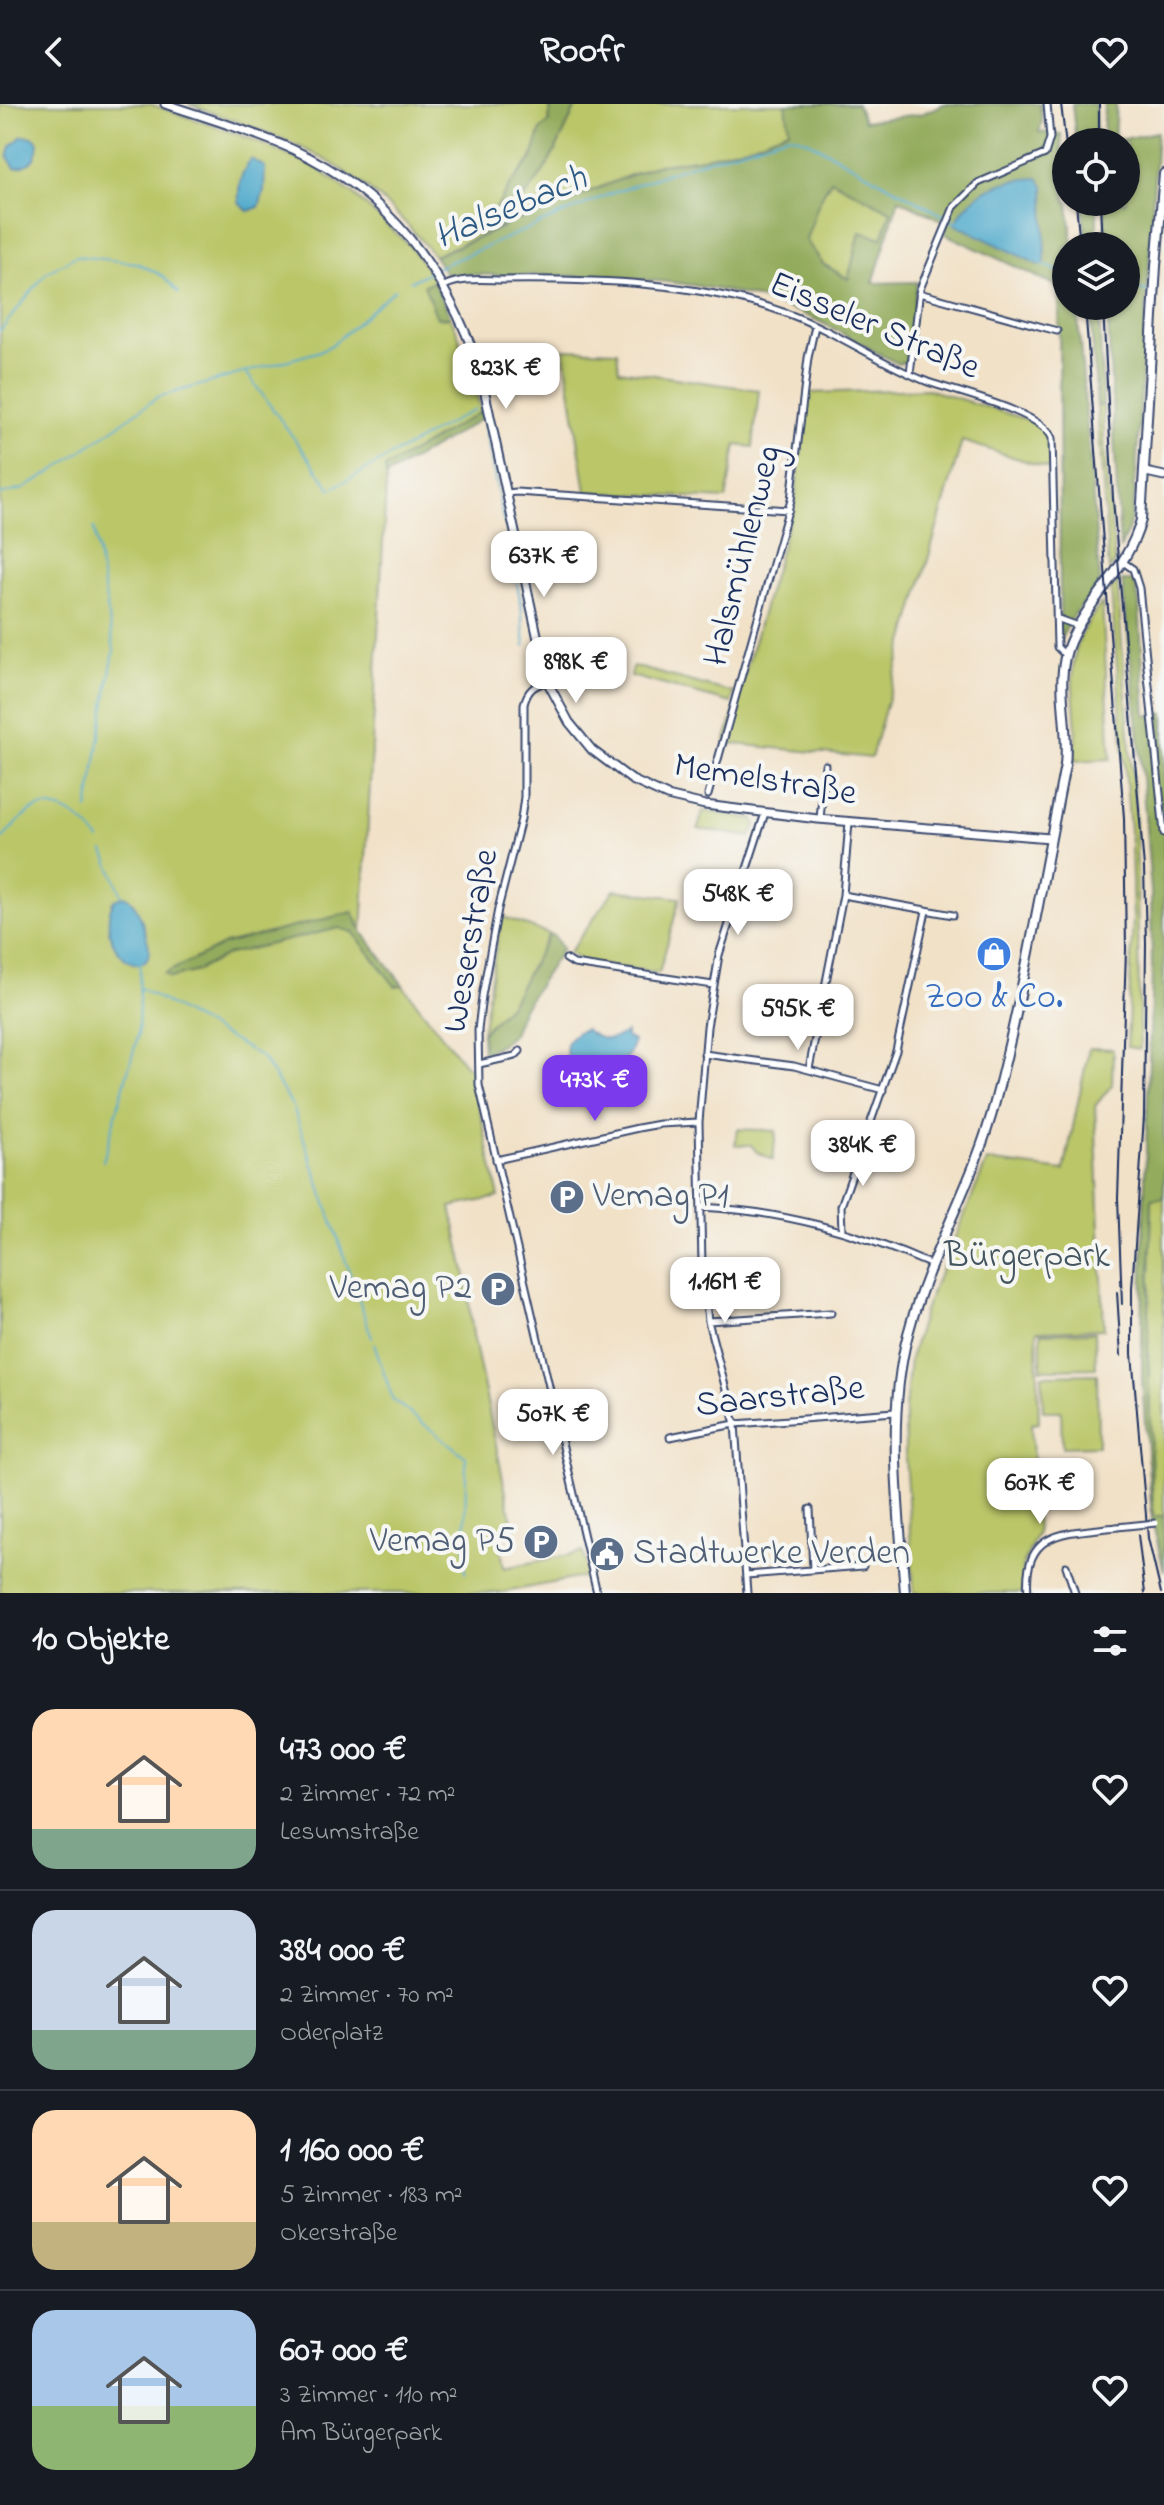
<!DOCTYPE html>
<html lang="de">
<head>
<meta charset="utf-8">
<style>
	:root { --surface:#171b24; --page:#242831; --text:#f1f3f6; --muted:#9ea1a6; --line:#363941; --accent:#7c3aed }
	body { margin:0; font-family:"Indie Flower",sans-serif; background:var(--page); color:var(--text); height:100vh; display:flex; flex-direction:column; font-size:30px; white-space:nowrap }
	* { box-sizing:border-box; margin:0 }
	p { font-size:26px; color:var(--muted) }
	.icon { flex:none; width:44px; height:44px; fill:none; stroke:currentColor; stroke-width:2; stroke-linecap:round; stroke-linejoin:round }
	.map { position:relative; height:1489px; overflow:hidden }
	.sheet { display:flex; flex-direction:column; background:var(--surface); flex:1 }
	.sheet>* { flex:none }
	.fabs { position:absolute; left:1052px; top:24px; display:grid; gap:16px }
	.fabs a { display:grid; place-items:center; width:88px; height:88px; border-radius:50%; background:var(--surface); box-shadow:0 2px 6px #0004; font-size:40px }
	.price { position:absolute; translate:-50% -68px; padding:0 18px; border-radius:16px; background:#fff; color:#222; font-size:26px; line-height:52px; filter:drop-shadow(0 2px 4px #0008) }
	.price::after { content:''; position:absolute; left:50%; top:48px; width:24px; height:18px; margin-left:-12px; background:inherit; clip-path:polygon(0 0,100% 0,50% 100%) }
	.price.selected { background:var(--accent); color:#fff }
	ul { padding:0; list-style:none }
	li { display:flex; align-items:center; gap:24px; height:200px; padding:0 32px }
	li+li { border-top:2px solid var(--line) }
	li span { display:grid; place-items:center; flex:none; width:224px; height:160px; border-radius:24px; color:#555 }
	li>.icon { margin-inline-start:auto }
	span .icon { width:96px; height:96px; fill:#fffc; stroke-width:1 }
	li b { font-size:34px }
	h2 { display:flex; justify-content:space-between; align-items:center; height:96px; padding:0 32px; font-size:34px }
	header { display:flex; justify-content:space-between; align-items:center; height:104px; padding:0 32px; background:var(--surface); font-size:36px; font-weight:700 }
	.map>svg:first-child { display:block }
	.green { fill:#bac667; stroke:#6a7a62; stroke-width:2 }
	.forest { fill:#93ab5c; stroke:#576d5d; stroke-width:2; fill-rule:evenodd }
	.water { fill:#4da9cb; stroke:#346c94; stroke-width:2 }
	.lines { fill:none; stroke-linecap:round; stroke-linejoin:round }
	.stream { stroke:#4da9cb; stroke-width:2 }
	.street-casing { stroke:#3b4a6e; stroke-width:9 }
	.secondary-casing { stroke:#3b4a6e; stroke-width:11 }
	.primary-casing { stroke:#3b4a6e; stroke-width:12 }
	.street { stroke:#fff; stroke-width:5 }
	.secondary { stroke:#fff; stroke-width:7 }
	.primary { stroke:#fff; stroke-width:8 }
	.rail { stroke:#1b2f5e; stroke-width:2 }
	.street-bridge-casing { stroke:#3b4a6e; stroke-width:9; stroke-linecap:butt }
	.street-bridge { stroke:#fff; stroke-width:5 }
	.labels { text-anchor:middle; dominant-baseline:central; stroke-width:8; stroke-linejoin:round; paint-order:stroke }
	.street-label { font-size:36px; fill:#1b2f5e; stroke:#f6f6f2 }
	.shop-label { font-size:36px; fill:#366cbe; stroke:#f6f6f2 }
	.service-label { font-size:36px; fill:#4e5e75; stroke:#f6f6f2; text-anchor:start }
	.park-label { font-size:36px; fill:#435560; stroke:#f6f6f2 }
	.water-label { font-size:38px; font-style:italic; fill:#2c5a84; stroke:#f6f6f2 }
</style>
</head>
<body>
<header><svg class="icon" aria-label="back" viewBox="0 0 24 24"><path d="M15 5l-7 7 7 7"/></svg>Roofr<svg class="icon" aria-label="heart" viewBox="0 0 24 24"><path d="M12 20l-8-8c-3-5 5-10 8-4 3-6 11-1 8 4z"/></svg></header>
<div class="map">
<svg width="1164" height="1489" viewBox="0 0 1164 1489">
	<rect width="100%" height="100%" fill="#f6f6f2"/>
	<filter id="ink" filterUnits="userSpaceOnUse"><feTurbulence type="fractalNoise" baseFrequency=".0125" numOctaves="2"/><feDisplacementMap in="SourceGraphic" scale="16" xChannelSelector="R" yChannelSelector="G"/><feConvolveMatrix kernelMatrix="1 2 1 2 8 2 1 2 1" color-interpolation-filters="sRGB"/></filter>
	<filter id="wash" filterUnits="userSpaceOnUse"><feTurbulence type="fractalNoise" baseFrequency=".006" numOctaves="4" result="noise"/><feDisplacementMap in="SourceGraphic" scale="32" xChannelSelector="R" yChannelSelector="G"/><feGaussianBlur stdDeviation="1.8" result="paint"/><feColorMatrix in="noise" values="0 0 0 0 0 0 0 0 0 0 0 0 0 0 0 0 0 1.4 0 .05"/><feComposite in="paint" operator="in"/></filter>
	<g filter="url(#wash)">
		<rect width="100%" height="100%" fill="#f1e1c7"/>
		<path class="green" d="M0 0H150L249 34 315 63 352 89 410 142 432 172 458 230 483 313 387 363 362 829 465 961 473 966V976L499 1093 451 1103 466 1172 473 1231 514 1427 499 1431 504 1464 583 1448 588 1472 500 1489H0Z
			M188 0H551L549 19 541 25 532 54 510 81 491 113 498 123 434 152C359 58 297 38 188 0Z
			M577 0H786L790 26 751 41 702 54 656 61 519 116 517 102C548 67 558 42 577 0Z
			M831 75 891 107 882 134 860 129 849 175 823 160 805 136 820 95Z
			M564 245 617 247 619 266 759 286 753 343 736 341 726 395 586 388Z
			M927 285 1032 317C1050 330 1049 344 1051 365L962 337 871 654 725 639 795 395 809 289Z
			M1103 301 1105 354 1115 459 1109 466 1097 302Z
			M1117 477 1136 720 1140 945 1127 943 1133 815 1131 740 1111 485Z
			M1102 499 1111 655 1074 657C1083 593 1052 559 1102 499Z
			M633 562 734 589 731 599 631 572Z
			M703 707 754 715 756 721 751 733 698 725Z
			M614 786 680 794 659 869 585 859 569 849Z
			M501 812 549 830 511 899 482 929Z
			M1089 944 1113 945 1112 981 1095 1002 1104 1225 1037 1227 1039 1319 1031 1320 1037 1429 1023 1461 1022 1489H914L905 1352V1304L910 1255 925 1204 987 1057 1064 1067Z
			M738 1025 776 1027 773 1056 757 1048 751 1041H735Z
			M1152 1094H1164V1412L1153 1413 1148 1248Z
			M1095 1228 1096 1264 1041 1265V1229Z
			M1097 1270 1098 1342 1062 1343 1061 1307H1043L1042 1271Z"/>
		<path class="forest" d="M551 0H577C558 42 548 67 517 102L519 116 656 61 702 54 751 41 789 26 786 0H857L864 17 921 10 944 0H1040L1042 18 1039 28 1061 30 1066 98H1068L1073 142H1066V202H1077L1100 479 1074 511 1060 536 1059 183 945 130 947 119 899 95 873 179 917 178 906 258 898 260C866 243 834 223 801 209 695 166 560 173 446 170L434 152 506 122 498 123 491 113 510 81 532 54 541 25 549 19ZM831 76 891 107 882 134 860 128 848 175 823 160 806 136 820 95Z
			M1072 0H1095L1096 38H1076Z
			M1104 0H1116L1114 37 1157 28 1136 371 1133 383 1136 384 1129 424 1120 445 1107 202H1126V142H1105V98H1126V38H1103Z
			M1082 98H1097V142H1087Z
			M433 177 451 213 437 214 424 181Z
			M1090 202H1099L1103 301 1097 302Z
			M480 308 481 315 386 372 385 364Z
			M1122 477H1135L1139 499 1146 612 1164 609V1094L1152 1095 1148 1248 1153 1412H1164V1467L1152 1416 1142 1275 1143 1135 1152 869 1151 787 1139 635Z
			M353 808 363 829 403 881 395 882 353 828 339 824 229 850 194 868 170 874 164 870 225 840Z
			M549 830 555 833 562 845 522 906 513 930 503 939 483 949 482 929 511 899Z"/>
		<path class="water" d="M22 32 34 33 38 38C37 55 32 61 15 64L8 53 11 42Z
			M251 55 265 63 264 87 259 103 248 107 239 99C238 81 240 70 251 55Z
			M1038 74 1044 82 1045 158 1039 161 955 120C972 86 1000 76 1038 74Z
			M125 792C137 800 140 812 144 824 146 832 150 841 149 849 143 880 92 840 114 796Z
			M585 925C599 937 610 938 626 929V933L633 937C631 960 613 961 593 962L589 972 581 975C566 965 565 954 567 937L577 928Z"/>
		<g class="lines">
			<path class="stream" d="M1041 159 1061 169
				M436 164 607 91 691 61 789 31 806 36 955 118
				M411 177 431 167
				M1126 182 1151 188
				M0 227 46 169 76 152 137 159 163 172 179 189
				M245 267 331 385 475 305
				M484 321 504 419
				M0 391 23 385 52 368 158 293 317 248 332 241 395 185
				M507 432 521 499 525 542
				M88 705 114 546 94 424
				M0 737C10 727 21 712 33 706 56 694 87 718 99 736
				M104 747 122 792
				M140 884 262 953 293 1003 372 1234
				M103 1057 138 931 140 859
				M374 1239 393 1296 466 1353 465 1469"/>
		</g>
	</g>
	<g filter="url(#ink)">
		<g class="lines">
			<defs>
				<path id="street" d="M444 182C462 173 485 176 504 176 595 175 700 178 786 209 836 227 879 259 928 278 956 288 1042 308 1052 334L1057 543 1065 551
					M919 189 1057 227
					M910 270 920 185 954 103 978 79 1045 50 1050 34 1047 0
					M507 389 516 388 789 406
					M1123 458 1133 465 1139 484 1164 729
					M1056 514 1078 522
					M547 577C534 582 528 585 524 600V693L521 715 498 805 482 892 478 926 479 981 597 1489
					M708 691 791 396 808 254 815 222
					M820 715 825 661
					M843 791 953 811
					M566 855 574 860 713 881
					M704 950 794 962 883 986
					M479 960 515 952 520 947
					M809 965 843 791 849 718
					M496 1056 638 1024 660 1020 699 1018
					M701 1103C783 1107 857 1128 932 1161
					M842 1126 841 1102 896 947 926 807
					M708 1217 831 1209
					M670 1333 735 1320 895 1308
					M810 1405 813 1466
					M1066 1462 1075 1489
					M746 1471 863 1462
					M747 1489 735 1320 708 1217 702 1161 699 1018 707 923 719 851 765 709
					M1028 1489C1022 1424 1069 1429 1117 1423"/>
				<path id="secondary" d="M165 0C208 14 251 27 292 45 391 90 445 166 480 266L547 577 569 618 592 646 632 676 667 692 705 701 818 715 1050 734
					M1146 368 1164 372"/>
				<path id="primary" d="M905 1489C899 1404 886 1314 908 1230 929 1150 974 1079 995 998 1024 887 1043 773 1065 661 1070 620 1053 577 1070 538 1089 494 1129 463 1141 416L1156 162 1164 70"/>
			</defs>
			<use href="#street" class="street-casing"/>
			<use href="#secondary" class="secondary-casing"/>
			<use href="#primary" class="primary-casing"/>
			<use href="#street" class="street"/>
			<use href="#secondary" class="secondary"/>
			<use href="#primary" class="primary"/>
			<path class="rail" d="M1061 0 1066 42
				M1099 0V38
				M1076 98 1080 142
				M1100 98 1102 142
				M1085 202 1124 714 1126 845 1118 1094 1122 1200
				M1103 202 1113 395 1144 764 1146 839 1144 1013 1132 1184V1250L1148 1434 1161 1489
				M1117 1188 1121 1252
				M1138 1431 1145 1489"/>
			<defs>
				<path id="street-bridge" d="M1117 1423 1156 1419"/>
			</defs>
			<use href="#street-bridge" class="street-bridge-casing"/>
			<use href="#street-bridge" class="street-bridge"/>
		</g>
	</g>
	<defs>
		<symbol id="shop-disc" viewBox="-11 -11 22 22"><circle r="9.5" fill="#3f7fe0" stroke="#f6f6f2"/><path d="M-5-2.5h2.3a2.7 3.5 0 0 1 5.4 0H5L5.5 6h-11ZM-1.5-2.5h3a1.5 2.3 0 0 0-3 0Z" fill="#fff"/></symbol>
		<symbol id="parking-disc" viewBox="-11 -11 22 22"><circle r="9.5" fill="#5c6f8a" stroke="#f6f6f2"/><path d="M-3.5-5.5H1a3.5 3.5 0 0 1 0 7H-1V5.5H-3.5ZM-1-3.4V-.6H.8a1.4 1.4 0 0 0 0-2.8Z" fill="#fff"/></symbol>
		<symbol id="civic-disc" viewBox="-11 -11 22 22"><circle r="9.5" fill="#5c6f8a" stroke="#f6f6f2"/><path d="M-.6-6.5H3V-4.5H.6V-3L4-1V1h2V6H-6V1h2V-1L-.6-3ZM-1.2 2.5V6h2.4V2.5Z" fill="#fff"/></symbol>
	</defs>
	<g fill-rule="evenodd">
		<use href="#shop-disc" x="974" y="830" width="40" height="40"/>
		<use href="#parking-disc" x="547" y="1073" width="40" height="40"/>
		<use href="#parking-disc" x="478" y="1165" width="40" height="40"/>
		<use href="#parking-disc" x="521" y="1418" width="40" height="40"/>
		<use href="#civic-disc" x="587" y="1430" width="40" height="40"/>
	</g>
	<g class="labels">
		<g class="street-label">
			<text transform="translate(874 223) rotate(23)">Eisseler Straße</text>
			<text transform="translate(744 452) rotate(-76)">Halsmühlenweg</text>
			<text transform="translate(765 677) rotate(9)">Memelstraße</text>
			<text transform="translate(472 837) rotate(-80)">Weserstraße</text>
			<text transform="translate(780 1294) rotate(-6)">Saarstraße</text>
		</g>
		<g class="shop-label">
			<text x="994" y="894">Zoo &amp; Co.</text>
		</g>
		<g class="service-label">
			<text x="593" y="1093">Vemag P1</text>
			<text x="472" y="1185" text-anchor="end">Vemag P2</text>
			<text x="515" y="1438" text-anchor="end">Vemag P5</text>
			<text x="633" y="1450">Stadtwerke Verden</text>
		</g>
		<g class="park-label">
			<text x="1027" y="1153">Bürgerpark</text>
		</g>
		<g class="water-label">
			<text transform="translate(511 105) rotate(-23)">Halsebach</text>
		</g>
	</g>
</svg>
<div class="fabs">
<a><svg class="icon" aria-label="locate" viewBox="0 0 24 24"><circle cx="12" cy="12" r="6"/><path d="M12 2v4M12 18v4M2 12h4M18 12h4"/></svg></a>
<a><svg class="icon" aria-label="layers" viewBox="0 0 24 24"><path d="M12 4l9 5-9 5-9-5zM3 14l9 5 9-5"/></svg></a>
</div>
<b class="price" style="left:506px;top:307px">823K €</b>
<b class="price" style="left:544px;top:495px">637K €</b>
<b class="price" style="left:576px;top:601px">898K €</b>
<b class="price" style="left:738px;top:833px">548K €</b>
<b class="price" style="left:798px;top:948px">595K €</b>
<b class="price selected" style="left:595px;top:1019px">473K €</b>
<b class="price" style="left:863px;top:1084px">384K €</b>
<b class="price" style="left:725px;top:1221px">1.16M €</b>
<b class="price" style="left:553px;top:1353px">507K €</b>
<b class="price" style="left:1040px;top:1422px">607K €</b>
</div>
<section class="sheet">
<h2>10 Objekte<svg class="icon" aria-label="filters" viewBox="0 0 24 24"><path d="M4 7h16M4 17h16"/><circle cx="9" cy="7" r="2"/><circle cx="15" cy="17" r="2"/></svg></h2>
<ul>
<li><span style="background:linear-gradient(#ffd9b3 75%,#7fa58c 0)"><svg class="icon" aria-label="home" viewBox="0 0 24 24"><path d="M3 11l9-7 9 7M6 9v11h12V9"/></svg></span><div><b>473 000 €</b><p>2 Zimmer · 72 m²</p><p>Lesumstraße</p></div><svg class="icon" aria-label="heart" viewBox="0 0 24 24"><path d="M12 20l-8-8c-3-5 5-10 8-4 3-6 11-1 8 4z"/></svg></li>
<li><span style="background:linear-gradient(#c9d6e8 75%,#7fa58c 0)"><svg class="icon" aria-label="home" viewBox="0 0 24 24"><path d="M3 11l9-7 9 7M6 9v11h12V9"/></svg></span><div><b>384 000 €</b><p>2 Zimmer · 70 m²</p><p>Oderplatz</p></div><svg class="icon" aria-label="heart" viewBox="0 0 24 24"><path d="M12 20l-8-8c-3-5 5-10 8-4 3-6 11-1 8 4z"/></svg></li>
<li><span style="background:linear-gradient(#ffd9b3 70%,#c2b280 0)"><svg class="icon" aria-label="home" viewBox="0 0 24 24"><path d="M3 11l9-7 9 7M6 9v11h12V9"/></svg></span><div><b>1 160 000 €</b><p>5 Zimmer · 183 m²</p><p>Okerstraße</p></div><svg class="icon" aria-label="heart" viewBox="0 0 24 24"><path d="M12 20l-8-8c-3-5 5-10 8-4 3-6 11-1 8 4z"/></svg></li>
<li><span style="background:linear-gradient(#a9c7e8 60%,#8fb573 0)"><svg class="icon" aria-label="home" viewBox="0 0 24 24"><path d="M3 11l9-7 9 7M6 9v11h12V9"/></svg></span><div><b>607 000 €</b><p>3 Zimmer · 110 m²</p><p>Am Bürgerpark</p></div><svg class="icon" aria-label="heart" viewBox="0 0 24 24"><path d="M12 20l-8-8c-3-5 5-10 8-4 3-6 11-1 8 4z"/></svg></li>
</ul>
</section>
</body>
</html>
